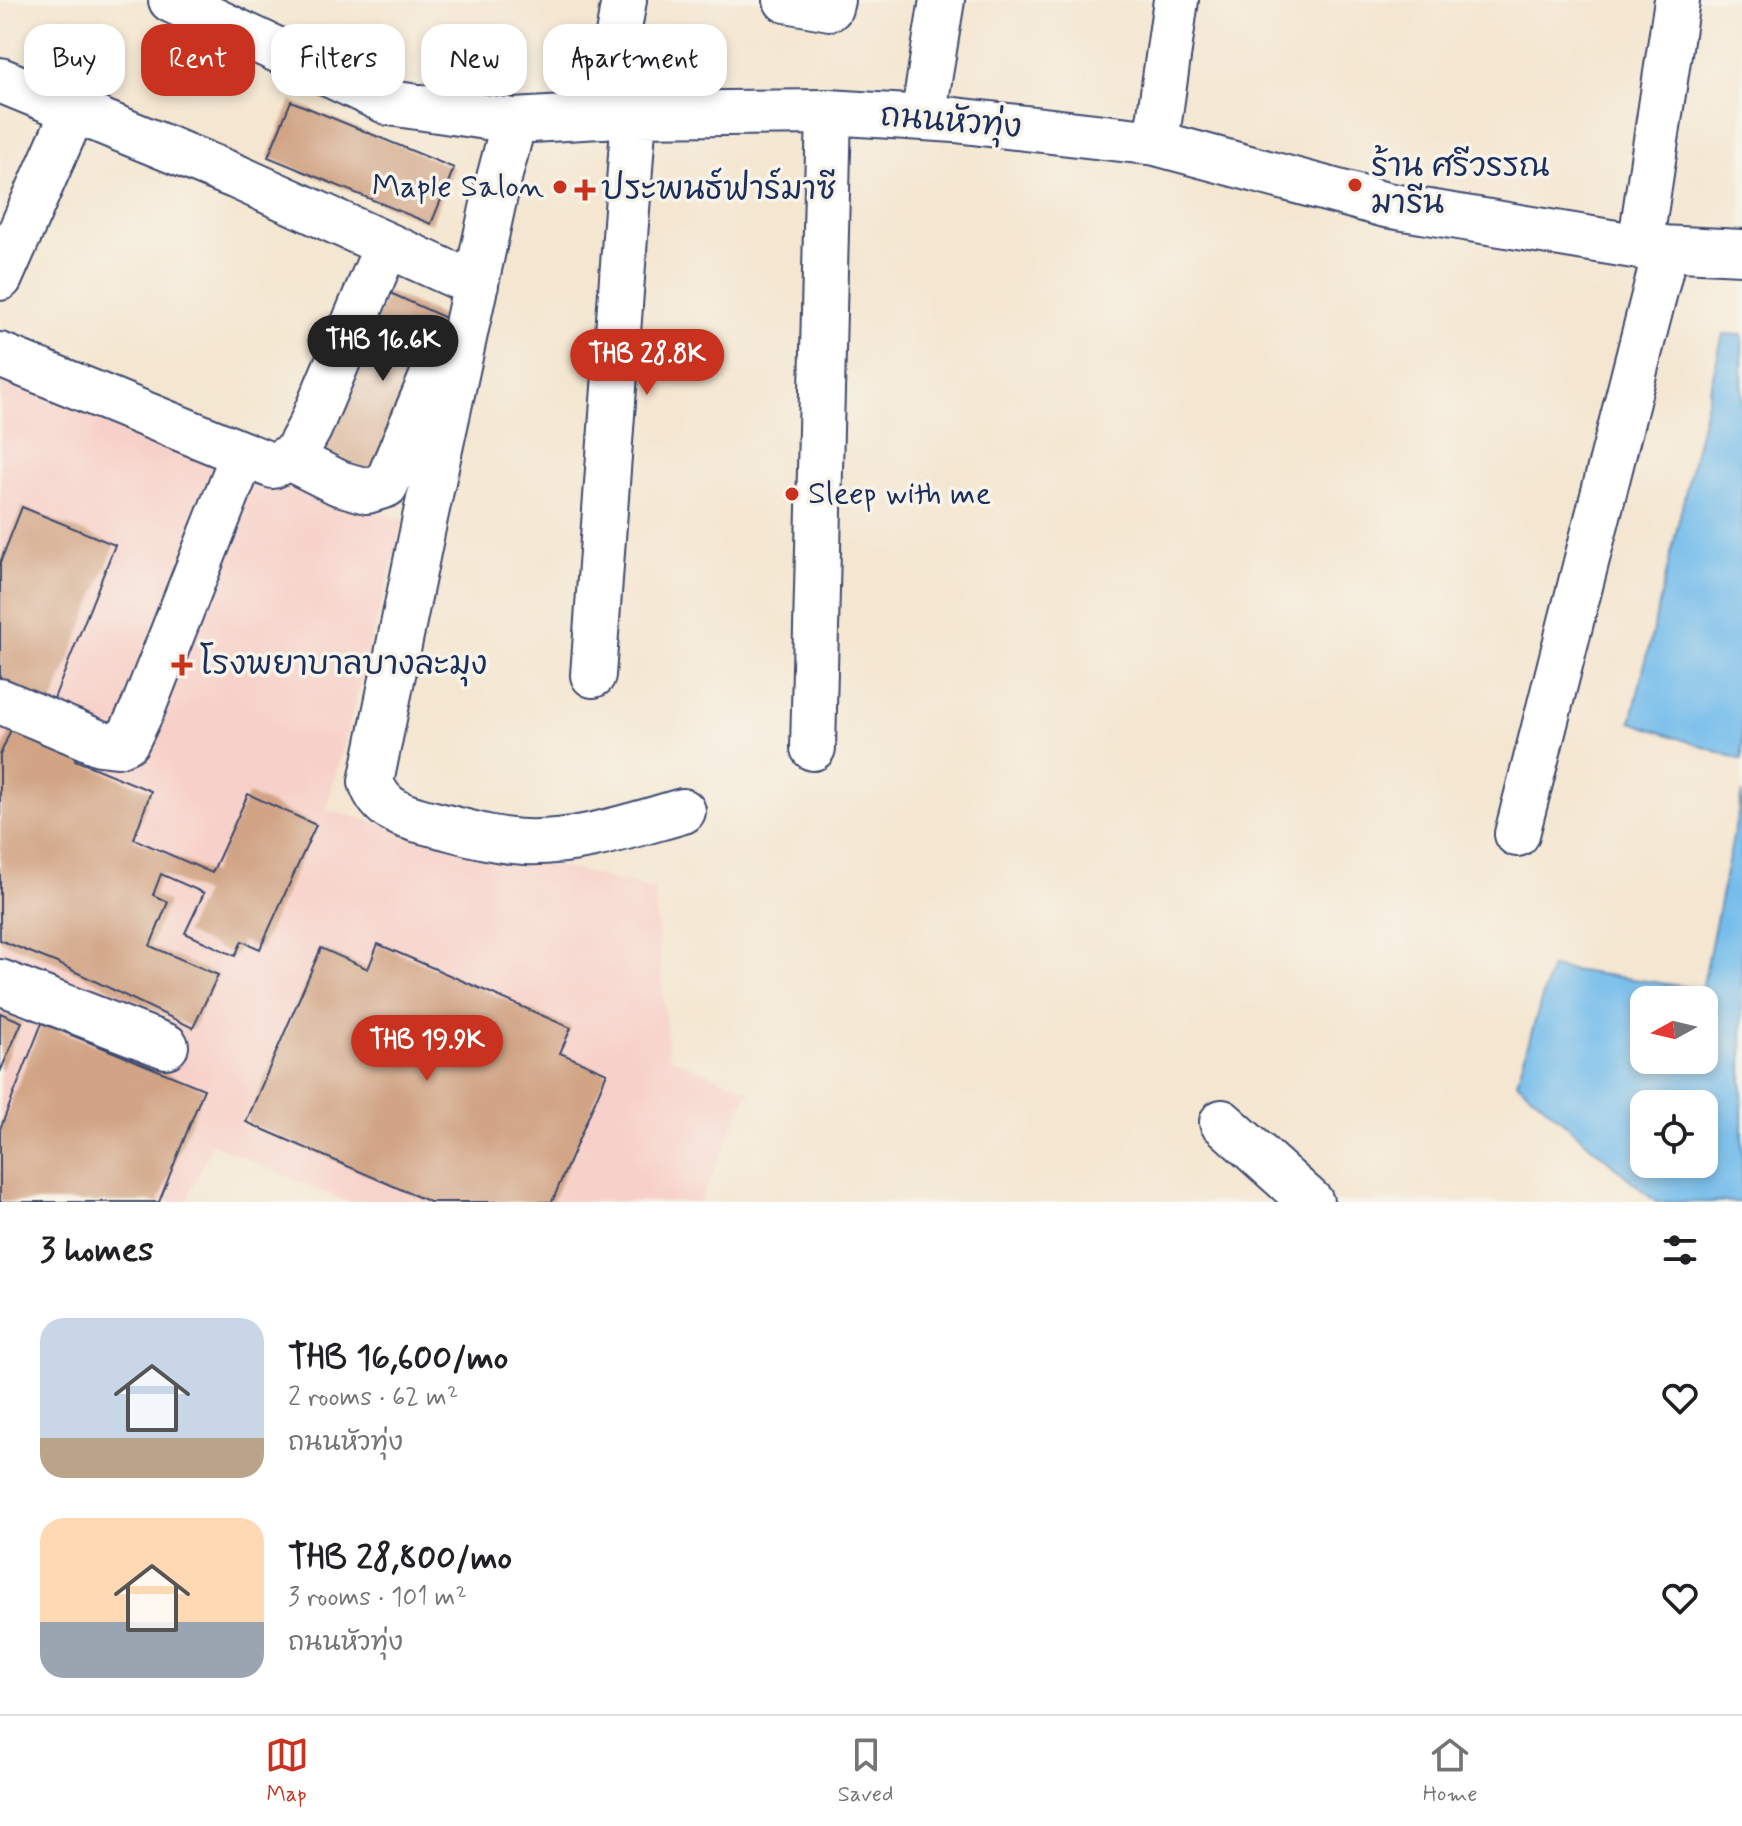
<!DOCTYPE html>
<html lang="en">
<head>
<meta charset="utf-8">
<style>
	:root { --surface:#fff; --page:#f2f2f2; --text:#202124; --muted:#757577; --line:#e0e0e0; --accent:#c8321e }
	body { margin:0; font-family:Mynerve,"Playpen Sans Thai",sans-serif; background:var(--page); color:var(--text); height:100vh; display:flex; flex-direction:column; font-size:30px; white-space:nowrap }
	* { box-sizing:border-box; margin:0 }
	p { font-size:26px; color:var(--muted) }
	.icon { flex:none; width:44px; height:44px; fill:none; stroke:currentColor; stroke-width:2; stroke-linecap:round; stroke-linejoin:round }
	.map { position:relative; height:1202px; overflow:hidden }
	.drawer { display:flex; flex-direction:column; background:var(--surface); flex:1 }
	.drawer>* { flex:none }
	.banner { position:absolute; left:24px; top:24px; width:800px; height:72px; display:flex; gap:16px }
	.needle { width:52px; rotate:262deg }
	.controls { position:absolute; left:1630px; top:986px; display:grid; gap:16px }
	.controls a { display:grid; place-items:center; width:88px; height:88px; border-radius:16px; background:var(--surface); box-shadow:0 4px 12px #0003; font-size:40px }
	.price { position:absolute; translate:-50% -68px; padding:0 18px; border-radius:28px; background:var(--accent); color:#fff; font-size:26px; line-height:52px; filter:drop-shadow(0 2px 4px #0008) }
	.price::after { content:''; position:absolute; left:50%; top:48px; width:24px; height:18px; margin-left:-12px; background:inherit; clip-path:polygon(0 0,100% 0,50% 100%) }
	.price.selected { background:#222; color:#fff }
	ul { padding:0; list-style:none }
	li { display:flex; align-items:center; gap:24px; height:200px; padding:0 40px }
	li span { display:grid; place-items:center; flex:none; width:224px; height:160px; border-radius:24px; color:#555 }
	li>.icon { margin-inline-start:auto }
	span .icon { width:96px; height:96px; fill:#fffc; stroke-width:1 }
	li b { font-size:34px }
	h2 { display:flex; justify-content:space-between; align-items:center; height:96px; padding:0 40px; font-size:34px }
	.tag { padding:0 28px; border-radius:24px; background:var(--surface); box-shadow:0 4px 12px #0003; font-size:28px; line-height:72px }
	.tag.selected { background:var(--accent); color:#fff }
	.tab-bar { display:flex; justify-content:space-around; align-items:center; height:112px; border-top:2px solid var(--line); background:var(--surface); font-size:22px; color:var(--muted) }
	.tab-bar a { display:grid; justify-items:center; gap:4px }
	.tab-bar .selected { color:var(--accent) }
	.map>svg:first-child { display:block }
	.built { fill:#f7d1c9 }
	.water { fill:#73bceb; stroke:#4776a4; stroke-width:2; fill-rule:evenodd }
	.building { fill:#d1a485 }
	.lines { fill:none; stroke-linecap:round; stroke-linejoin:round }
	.minor-casing { stroke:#3c4a6f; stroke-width:48 }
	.minor { stroke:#fff; stroke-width:44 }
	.poi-dot { fill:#c8321e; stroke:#f7f3e8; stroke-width:3 }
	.labels { text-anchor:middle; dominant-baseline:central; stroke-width:7; stroke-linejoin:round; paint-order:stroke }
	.street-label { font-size:32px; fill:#1b2f5e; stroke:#f7f3e8 }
	.poi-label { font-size:32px; fill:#1b2f5e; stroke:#f7f3e8; text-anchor:start }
</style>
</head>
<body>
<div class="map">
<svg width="1742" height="1202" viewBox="0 0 1742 1202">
	<rect width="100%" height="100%" fill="#f7f3e8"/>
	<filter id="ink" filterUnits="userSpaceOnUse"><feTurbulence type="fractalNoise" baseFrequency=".0125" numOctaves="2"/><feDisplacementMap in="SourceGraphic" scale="16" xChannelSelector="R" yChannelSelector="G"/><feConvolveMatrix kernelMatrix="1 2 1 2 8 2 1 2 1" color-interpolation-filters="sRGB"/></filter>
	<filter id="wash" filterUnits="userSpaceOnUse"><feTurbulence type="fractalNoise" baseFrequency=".006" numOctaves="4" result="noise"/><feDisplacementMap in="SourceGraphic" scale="32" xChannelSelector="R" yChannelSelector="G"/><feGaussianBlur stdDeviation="1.8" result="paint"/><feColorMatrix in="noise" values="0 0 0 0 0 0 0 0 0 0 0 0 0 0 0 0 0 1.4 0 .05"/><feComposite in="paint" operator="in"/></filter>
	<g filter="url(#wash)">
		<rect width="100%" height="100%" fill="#f4e6d0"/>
		<path class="built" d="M0 368 404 521 326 810 654 889 669 1057 749 1090 700 1202H347L212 1144 186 1202H0Z"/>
		<path class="water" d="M1723 334 1742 335V760L1631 722Z
			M1742 793V1202H1656L1517 1082 1551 967 1702 989ZM1644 1000H1704V1060H1644ZM1644 1104H1704V1164H1644Z"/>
		<g id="blocks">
			<path class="building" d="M291 101 454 168 431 224 268 157Z
				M388 292 446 318 377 475 320 449Z
				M22 507 115 545 49 711 0 691V563Z
				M12 727 79 754 75 760 151 791 134 839 212 873 248 794 316 825 260 949 242 941 235 956 185 933 204 893 161 874 153 895 168 902 150 946 218 975 193 1028 57 963 0 940V755Z
				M378 944 571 1028 560 1053 607 1073 552 1202H430L246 1122 321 948 368 969Z
				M0 1013 22 1022 0 1072Z
				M42 1023 204 1089 159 1202H0V1129Z"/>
		</g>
	</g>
	<g filter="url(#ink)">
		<use href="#blocks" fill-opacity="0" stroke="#3c4a6f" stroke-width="2"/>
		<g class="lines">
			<defs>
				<path id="minor" d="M171 0 390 103 514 121 634 114 829 112 955 120 1156 143 1386 205 1640 247 1742 252
					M786 0 830 8 832 0
					M0 80 237 177 476 285
					M604 116 624 0
					M923 118 942 0
					M514 121 497 186 425 518 371 782C381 812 406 817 434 824 463 831 494 841 525 842 578 844 632 825 683 811
					M1156 143 1176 0
					M1640 247 1677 0
					M0 278 74 110
					M0 355 243 454
					M289 458 339 483 367 491 386 485 431 379
					M593 675 634 114
					M0 701 100 743 117 745 127 741 143 708 243 454 273 466 295 454 310 427 387 245
					M813 748 829 112
					M1517 834 1666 248
					M0 982 166 1046
					M1222 1122 1311 1202"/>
			</defs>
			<use href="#minor" class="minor-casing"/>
			<use href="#minor" class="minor"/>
		</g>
	</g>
	<g class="poi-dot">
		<circle cx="1355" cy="185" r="8"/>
		<circle cx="560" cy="187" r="8"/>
		<path d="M581 178h8v8h8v8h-8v8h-8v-8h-8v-8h8z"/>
		<circle cx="792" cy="494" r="8"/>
		<path d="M178 653h8v8h8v8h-8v8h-8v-8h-8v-8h8z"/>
	</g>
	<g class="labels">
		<g class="street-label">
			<text transform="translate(951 122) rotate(5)">ถนนหัวทุ่ง</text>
		</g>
		<g class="poi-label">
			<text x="1371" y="167">ร้าน ศรีวรรณ<tspan x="1371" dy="37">มารีน</tspan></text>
			<text x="544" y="187" text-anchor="end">Maple Salon</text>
			<text x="601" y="190">ประพนธ์ฟาร์มาซี</text>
			<text x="808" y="494">Sleep with me</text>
			<text x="200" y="665">โรงพยาบาลบางละมุง</text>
		</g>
	</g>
</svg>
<div class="controls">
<a><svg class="needle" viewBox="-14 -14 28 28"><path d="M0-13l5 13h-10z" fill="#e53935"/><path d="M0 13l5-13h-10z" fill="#757577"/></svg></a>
<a><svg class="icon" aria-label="locate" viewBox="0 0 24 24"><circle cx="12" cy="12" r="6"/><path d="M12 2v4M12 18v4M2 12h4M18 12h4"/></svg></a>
</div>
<b class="price selected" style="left:383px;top:383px">THB 16.6K</b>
<b class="price" style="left:647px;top:397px">THB 28.8K</b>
<b class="price" style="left:427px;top:1083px">THB 19.9K</b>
<div class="banner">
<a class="tag">Buy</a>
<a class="tag selected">Rent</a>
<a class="tag">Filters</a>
<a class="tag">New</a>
<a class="tag">Apartment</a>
</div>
</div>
<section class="drawer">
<h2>3 homes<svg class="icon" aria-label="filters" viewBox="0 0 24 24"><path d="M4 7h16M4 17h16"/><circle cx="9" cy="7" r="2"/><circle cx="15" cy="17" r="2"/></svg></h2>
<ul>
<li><span style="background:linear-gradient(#c9d6e8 75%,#b9a48a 0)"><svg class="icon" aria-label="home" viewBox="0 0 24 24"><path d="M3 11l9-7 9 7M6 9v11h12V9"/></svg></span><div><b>THB 16,600/mo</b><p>2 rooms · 62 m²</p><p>ถนนหัวทุ่ง</p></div><svg class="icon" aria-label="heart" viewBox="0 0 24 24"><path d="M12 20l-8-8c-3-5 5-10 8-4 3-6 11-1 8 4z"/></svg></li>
<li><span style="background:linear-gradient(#ffd9b3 65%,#9aa5b1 0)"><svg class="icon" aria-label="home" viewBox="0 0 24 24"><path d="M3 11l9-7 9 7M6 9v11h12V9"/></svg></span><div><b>THB 28,800/mo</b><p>3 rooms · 101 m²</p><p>ถนนหัวทุ่ง</p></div><svg class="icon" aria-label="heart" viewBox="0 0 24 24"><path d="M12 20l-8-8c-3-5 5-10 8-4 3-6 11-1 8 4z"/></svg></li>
</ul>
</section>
<nav class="tab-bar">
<a class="selected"><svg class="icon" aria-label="map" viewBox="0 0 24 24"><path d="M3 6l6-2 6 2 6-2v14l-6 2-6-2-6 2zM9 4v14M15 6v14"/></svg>Map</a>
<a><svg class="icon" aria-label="saved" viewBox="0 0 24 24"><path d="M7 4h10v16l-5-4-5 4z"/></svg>Saved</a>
<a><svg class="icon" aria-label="home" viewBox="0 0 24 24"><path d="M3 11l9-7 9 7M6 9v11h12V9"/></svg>Home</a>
</nav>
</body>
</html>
